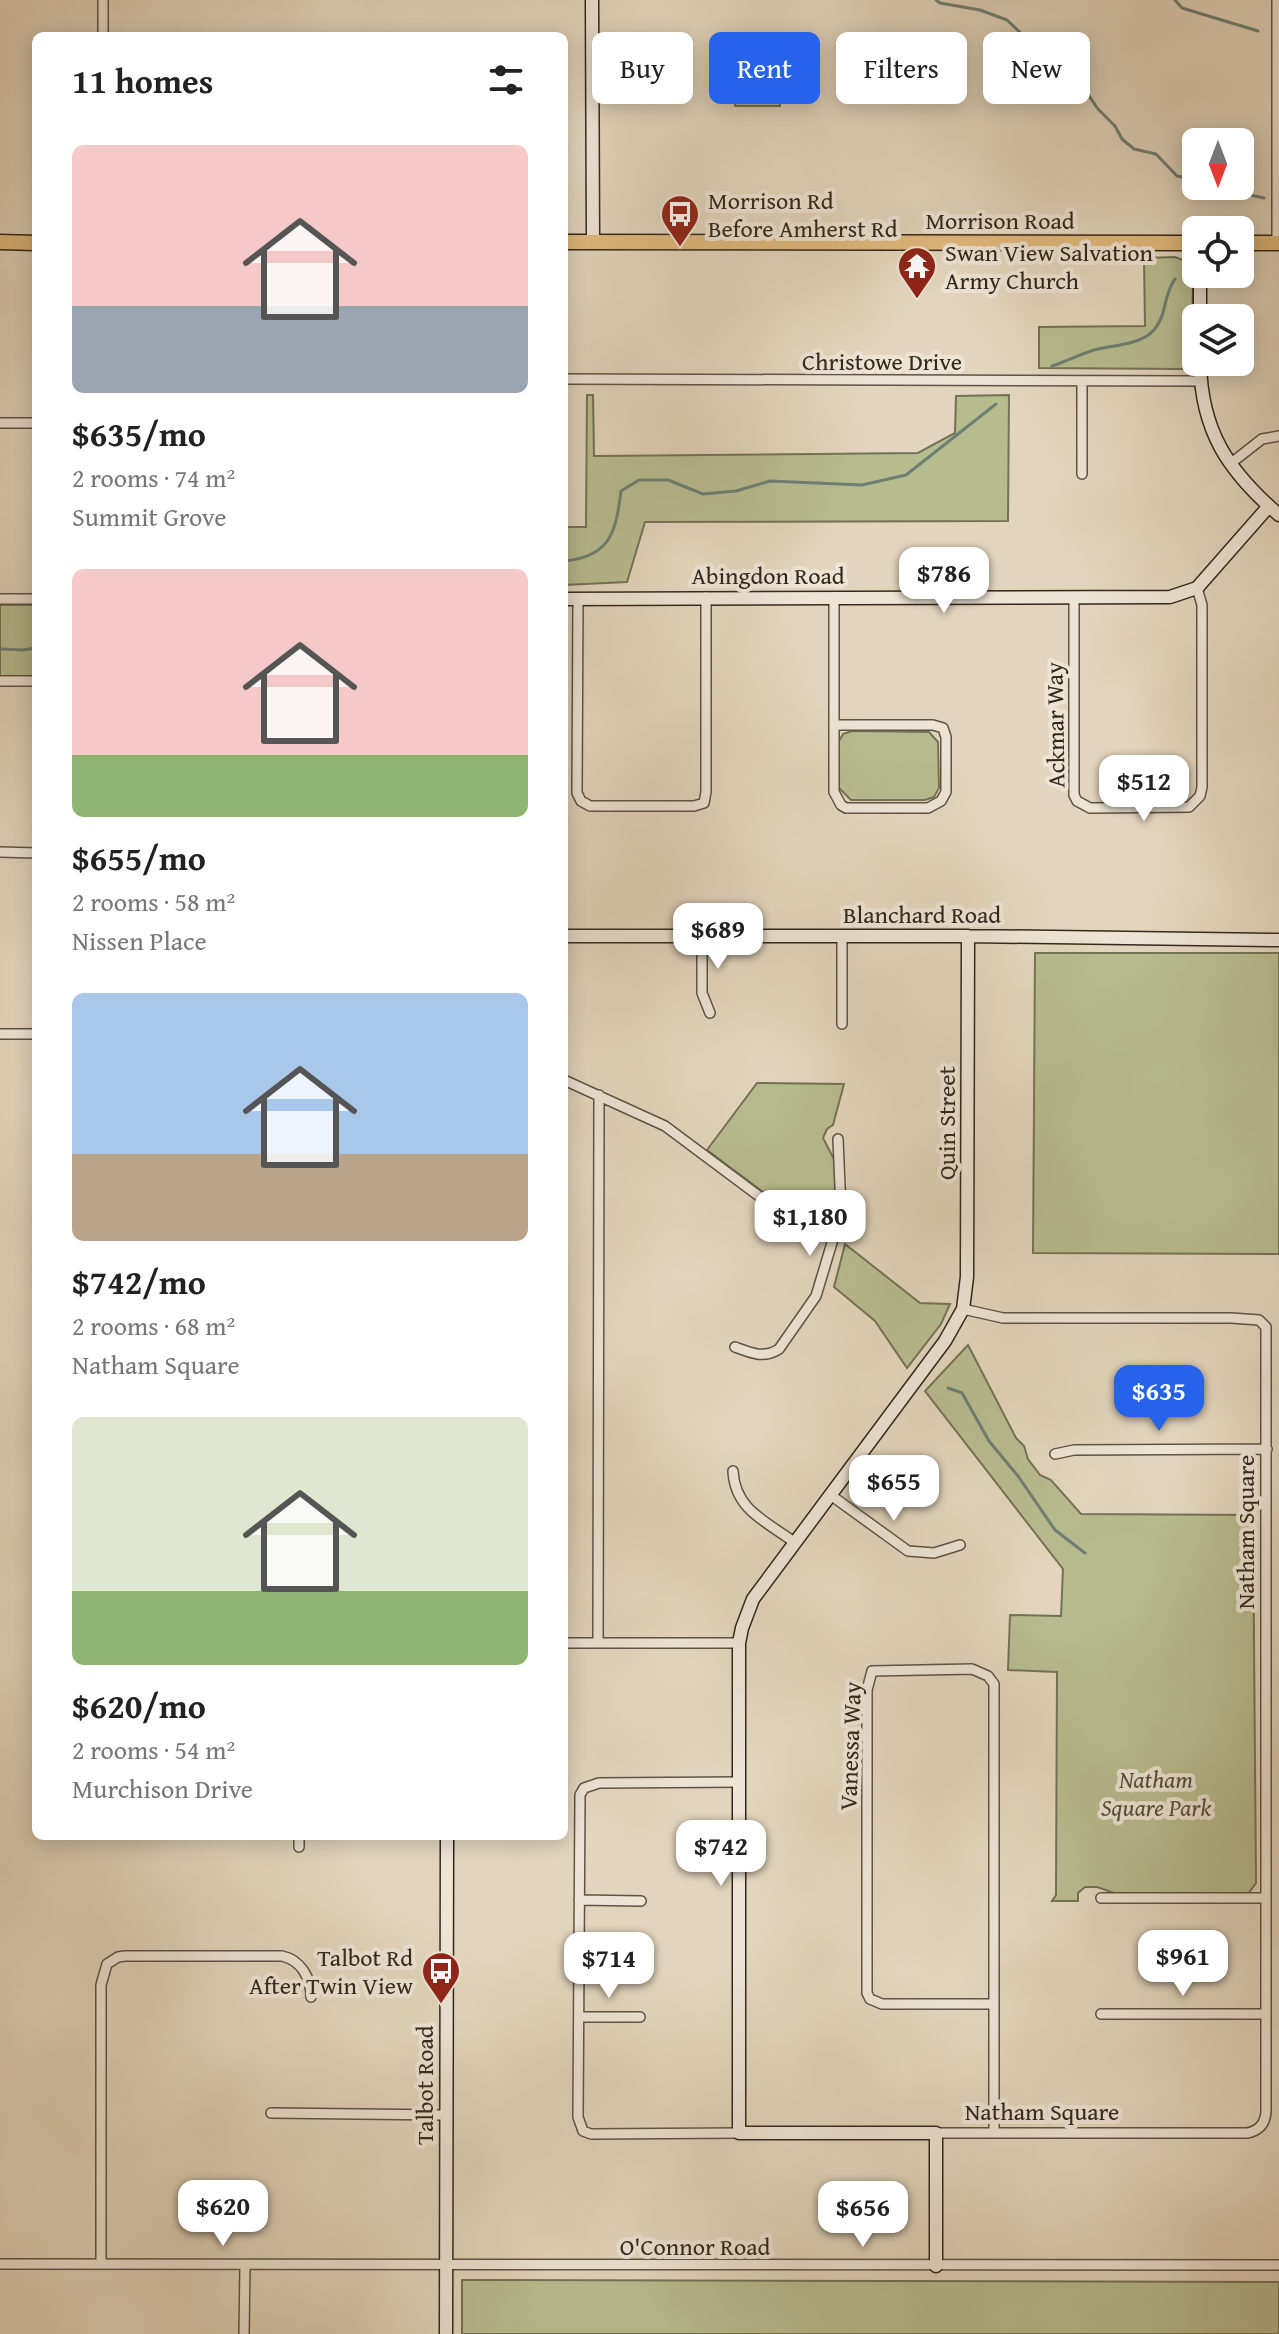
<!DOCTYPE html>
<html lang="en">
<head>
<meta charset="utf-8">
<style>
	:root { --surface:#fff; --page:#f2f2f2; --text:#222; --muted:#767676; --accent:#2563eb }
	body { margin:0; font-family:"Gentium Book Plus",serif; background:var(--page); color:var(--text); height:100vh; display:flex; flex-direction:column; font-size:30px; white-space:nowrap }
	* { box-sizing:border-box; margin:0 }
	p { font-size:26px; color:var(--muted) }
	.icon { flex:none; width:44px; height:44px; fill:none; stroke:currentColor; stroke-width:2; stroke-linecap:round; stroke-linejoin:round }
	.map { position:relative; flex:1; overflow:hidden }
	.sheet { position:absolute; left:32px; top:32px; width:536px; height:1808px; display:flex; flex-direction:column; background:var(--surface); border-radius:12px; box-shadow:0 4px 20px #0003 }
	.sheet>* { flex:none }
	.hud { position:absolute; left:592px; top:32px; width:566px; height:72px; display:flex; gap:16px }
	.needle { width:52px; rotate:180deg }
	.buttons { position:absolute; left:1182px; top:128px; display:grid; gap:16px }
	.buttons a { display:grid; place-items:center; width:72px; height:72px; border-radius:12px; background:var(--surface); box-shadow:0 4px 20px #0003; font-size:40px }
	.price { position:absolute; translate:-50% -68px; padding:0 18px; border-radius:16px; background:#fff; color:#222; font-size:26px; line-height:52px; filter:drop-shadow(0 2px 4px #0008) }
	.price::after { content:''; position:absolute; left:50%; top:48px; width:24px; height:18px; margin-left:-12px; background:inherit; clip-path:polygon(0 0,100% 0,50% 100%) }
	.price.selected { background:var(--accent); color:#fff }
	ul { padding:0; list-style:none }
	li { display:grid; align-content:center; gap:16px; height:424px; padding:0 40px }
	li span { display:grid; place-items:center; height:248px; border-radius:12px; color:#555 }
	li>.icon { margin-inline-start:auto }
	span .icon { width:144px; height:144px; fill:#fffc; stroke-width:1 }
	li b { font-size:34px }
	h2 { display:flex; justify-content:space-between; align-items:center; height:96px; padding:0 40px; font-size:34px }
	.pill { padding:0 28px; border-radius:12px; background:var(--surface); box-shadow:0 4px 20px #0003; font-size:28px; line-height:72px }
	.pill.selected { background:var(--accent); color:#fff }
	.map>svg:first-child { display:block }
	.green { fill:#b7bc8f; stroke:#747256; stroke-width:2 }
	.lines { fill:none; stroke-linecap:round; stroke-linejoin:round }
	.stream { stroke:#6e7f74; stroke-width:3 }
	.street-casing { stroke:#5e5344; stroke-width:12 }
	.secondary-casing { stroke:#32281c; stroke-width:15 }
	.primary-casing { stroke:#32281c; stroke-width:17 }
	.street { stroke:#ede4d4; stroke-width:9 }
	.secondary { stroke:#ede4d4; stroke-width:12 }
	.primary { stroke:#e2ba7e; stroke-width:14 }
	.labels { text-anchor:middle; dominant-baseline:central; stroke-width:8; stroke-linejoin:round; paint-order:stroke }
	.poi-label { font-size:24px; fill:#32281c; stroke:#ede4d4; text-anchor:start }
	.street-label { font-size:24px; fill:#32281c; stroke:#ede4d4 }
	.park-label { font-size:24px; font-style:italic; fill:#534d39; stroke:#ede4d4 }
</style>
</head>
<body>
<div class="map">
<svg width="1279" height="2334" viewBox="0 0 1279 2334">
	<rect width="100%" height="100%" fill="#e3d5bd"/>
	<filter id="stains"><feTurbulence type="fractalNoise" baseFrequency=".0025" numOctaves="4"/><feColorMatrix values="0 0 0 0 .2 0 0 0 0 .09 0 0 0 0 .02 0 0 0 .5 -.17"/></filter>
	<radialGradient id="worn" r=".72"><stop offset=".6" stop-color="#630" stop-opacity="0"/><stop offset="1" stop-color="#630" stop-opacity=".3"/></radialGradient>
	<path class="green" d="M735 61H780V106H735Z
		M1175 257 1185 261 1193 286 1191 363 1182 369 1039 368V327L1145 326 1144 258Z
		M587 395H593L594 456 918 453 955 433 956 396 1009 395 1008 521 645 522 627 582 564 585V527H586Z
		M0 605H36V679L0 681Z
		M852 731 929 732 938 742 939 788 934 797 925 800H851L839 788V741L843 734Z
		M1035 953H1279V1254L1033 1253Z
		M757 1083 844 1084 833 1125 827 1129 823 1138 836 1163 835 1217 825 1228H816L803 1222 707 1150Z
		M845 1244 920 1303 950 1304 941 1324 907 1368 875 1321 834 1287Z
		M968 1345 1016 1438 1024 1446 1028 1459 1040 1475 1051 1480 1081 1514 1253 1515 1256 1883 1248 1894H1117L1097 1887H1085L1078 1893V1901H1052L1056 1895 1057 1672 1008 1670 1010 1615 1061 1616 1063 1569 925 1391Z
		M462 2280 1279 2282V2334H462Z"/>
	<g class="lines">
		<path class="stream" d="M936 0 940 3 980 10 1007 20 1031 43 1056 56 1075 75 1098 109 1115 126 1122 139 1134 149 1156 154 1177 176 1196 180
			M1175 0 1182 8 1258 31
			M1209 186 1264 198
			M1052 366C1066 361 1079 355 1094 350 1112 345 1140 345 1153 331 1168 315 1162 297 1175 279
			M564 561C611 557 616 531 621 491L639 480H668L703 494 736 491 770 481 862 485 906 475 996 404
			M1 649 23 650 36 648
			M948 1388 962 1393 989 1441 1018 1476 1055 1530 1085 1553"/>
		<defs>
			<path id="street" d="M103 0V36
				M1277 243V0
				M564 379 1200 381
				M0 423H36
				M1230 464 1262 439 1279 436
				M1082 474V382
				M834 597V792L841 805 846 808H928L941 801 946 792V737L943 728 933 725H834
				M578 598 577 793 581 801 590 806H694L704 803 706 792V597
				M1074 598V795L1077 801 1090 808 1189 807 1200 796 1202 787V605L1197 588
				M0 599H36
				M0 681H36
				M0 852 36 853
				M702 936V993L710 1013
				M842 1024V936
				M0 1034H36
				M564 1080 665 1126 799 1226 833 1238
				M735 1347C751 1353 764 1359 779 1349L816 1296 837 1226 841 1210 838 1139
				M1055 1454 1074 1450 1267 1449
				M733 1471C735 1510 766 1521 794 1542
				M832 1496 908 1551 934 1553 960 1545
				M598 1642 599 1095
				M564 1643H739
				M299 1847V1836
				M1101 1898H1265
				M579 1900 641 1901
				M994 2004H882L870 1999 867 1993V1690L872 1671 972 1669 988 1676 994 1684V2133
				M1101 2014H1266
				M579 2017H640
				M271 2113 446 2115
				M739 2133 591 2134 583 2131 578 2117 580 1795 584 1788 599 1783 739 1782
				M936 2133H1247C1259 2131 1265 2124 1266 2112V1327L1259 1320 1231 1318H1003L963 1309
				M0 2264 1279 2265
				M101 2264V1985L107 1964 118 1957 125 1956H282C301 1960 311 1978 311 1997
				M244 2334 245 2265"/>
			<path id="secondary" d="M592 0 593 241
				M1200 274V318
				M1200 362C1201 431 1228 471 1279 515
				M564 599 1170 597 1197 588 1269 506
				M564 936H968L1279 940
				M936 2266V2133H739V1643L742 1628 753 1599 945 1341 963 1309 967 1277 968 936
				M446 2334 447 1836"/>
			<path id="primary" d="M0 242 36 243
				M564 242 1196 243
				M1240 243H1279"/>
		</defs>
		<use href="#street" class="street-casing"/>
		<use href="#secondary" class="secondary-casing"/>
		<use href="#primary" class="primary-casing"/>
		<use href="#street" class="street"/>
		<use href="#secondary" class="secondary"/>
		<use href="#primary" class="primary"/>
	</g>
	<defs>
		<symbol id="bus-pin" viewBox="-11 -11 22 30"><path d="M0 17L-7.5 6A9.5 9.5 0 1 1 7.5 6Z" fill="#8f2418" stroke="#ede4d4"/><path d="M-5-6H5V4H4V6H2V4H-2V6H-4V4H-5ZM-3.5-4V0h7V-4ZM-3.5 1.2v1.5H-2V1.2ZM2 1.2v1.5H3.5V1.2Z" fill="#fff"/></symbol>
		<symbol id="temple-pin" viewBox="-11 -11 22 30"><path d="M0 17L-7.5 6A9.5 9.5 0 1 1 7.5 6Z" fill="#8f2418" stroke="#ede4d4"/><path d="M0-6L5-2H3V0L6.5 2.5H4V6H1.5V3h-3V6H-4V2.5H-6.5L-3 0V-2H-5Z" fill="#fff"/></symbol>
	</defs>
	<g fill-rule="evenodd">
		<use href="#bus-pin" x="658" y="192" width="44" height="60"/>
		<use href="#temple-pin" x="895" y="244" width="44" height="60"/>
		<use href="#bus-pin" x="419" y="1949" width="44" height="60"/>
	</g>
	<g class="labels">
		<g class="poi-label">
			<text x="708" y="200">Morrison Rd<tspan x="708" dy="28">Before Amherst Rd</tspan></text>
			<text x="945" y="252">Swan View Salvation<tspan x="945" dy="28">Army Church</tspan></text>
			<text x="413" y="1957" text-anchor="end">Talbot Rd<tspan x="413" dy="28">After Twin View</tspan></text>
		</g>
		<g class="street-label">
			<text x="1000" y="220">Morrison Road</text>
			<text x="882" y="361">Christowe Drive</text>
			<text x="768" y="575">Abingdon Road</text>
			<text transform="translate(1055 725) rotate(-91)">Ackmar Way</text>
			<text x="922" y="914">Blanchard Road</text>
			<text transform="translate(946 1123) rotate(-90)">Quin Street</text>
			<text transform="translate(1245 1532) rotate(-90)">Natham Square</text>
			<text transform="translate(850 1746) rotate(-88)">Vanessa Way</text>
			<text transform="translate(424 2085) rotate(-90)">Talbot Road</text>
			<text x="1042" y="2111">Natham Square</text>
			<text x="695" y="2246">O'Connor Road</text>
		</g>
		<g class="park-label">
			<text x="1156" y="1779">Natham<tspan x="1156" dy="28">Square Park</tspan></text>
		</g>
	</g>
	<rect width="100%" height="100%" filter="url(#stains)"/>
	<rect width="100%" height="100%" fill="url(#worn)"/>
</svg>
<div class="buttons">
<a><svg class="needle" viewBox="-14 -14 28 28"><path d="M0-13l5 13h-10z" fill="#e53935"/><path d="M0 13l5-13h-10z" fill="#767676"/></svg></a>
<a><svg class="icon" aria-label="locate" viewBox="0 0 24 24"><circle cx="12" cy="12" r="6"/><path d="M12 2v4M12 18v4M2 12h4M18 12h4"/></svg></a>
<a><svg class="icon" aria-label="layers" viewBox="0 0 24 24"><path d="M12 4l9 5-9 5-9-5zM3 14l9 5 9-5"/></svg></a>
</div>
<b class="price" style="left:944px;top:615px">$786</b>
<b class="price" style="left:1144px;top:823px">$512</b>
<b class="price" style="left:718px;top:971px">$689</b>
<b class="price" style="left:810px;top:1258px">$1,180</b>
<b class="price selected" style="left:1159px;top:1433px">$635</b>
<b class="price" style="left:894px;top:1523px">$655</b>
<b class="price" style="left:721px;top:1888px">$742</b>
<b class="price" style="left:1183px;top:1998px">$961</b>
<b class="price" style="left:609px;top:2000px">$714</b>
<b class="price" style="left:223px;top:2248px">$620</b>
<b class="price" style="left:863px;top:2249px">$656</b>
<div class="hud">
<a class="pill">Buy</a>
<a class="pill selected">Rent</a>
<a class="pill">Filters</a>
<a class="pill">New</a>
</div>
<section class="sheet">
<h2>11 homes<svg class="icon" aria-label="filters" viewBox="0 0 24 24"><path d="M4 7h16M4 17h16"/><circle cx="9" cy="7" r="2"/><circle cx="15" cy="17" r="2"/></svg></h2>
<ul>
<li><span style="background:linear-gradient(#f6c9c9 65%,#9aa5b1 0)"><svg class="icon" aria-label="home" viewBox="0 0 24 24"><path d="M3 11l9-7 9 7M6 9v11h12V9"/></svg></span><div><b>$635/mo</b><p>2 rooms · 74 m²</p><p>Summit Grove</p></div></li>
<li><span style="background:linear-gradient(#f6c9c9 75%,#8fb573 0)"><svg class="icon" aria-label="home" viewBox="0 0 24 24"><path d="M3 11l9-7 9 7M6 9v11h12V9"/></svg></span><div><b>$655/mo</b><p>2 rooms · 58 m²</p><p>Nissen Place</p></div></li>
<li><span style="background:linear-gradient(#a9c7e8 65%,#b9a48a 0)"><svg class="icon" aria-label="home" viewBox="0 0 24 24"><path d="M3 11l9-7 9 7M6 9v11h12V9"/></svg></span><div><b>$742/mo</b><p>2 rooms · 68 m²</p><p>Natham Square</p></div></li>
<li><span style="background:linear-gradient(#dfe7d0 70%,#8fb573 0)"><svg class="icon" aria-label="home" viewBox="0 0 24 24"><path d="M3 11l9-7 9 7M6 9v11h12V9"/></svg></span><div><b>$620/mo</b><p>2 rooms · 54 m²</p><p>Murchison Drive</p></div></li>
</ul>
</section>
</div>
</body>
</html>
